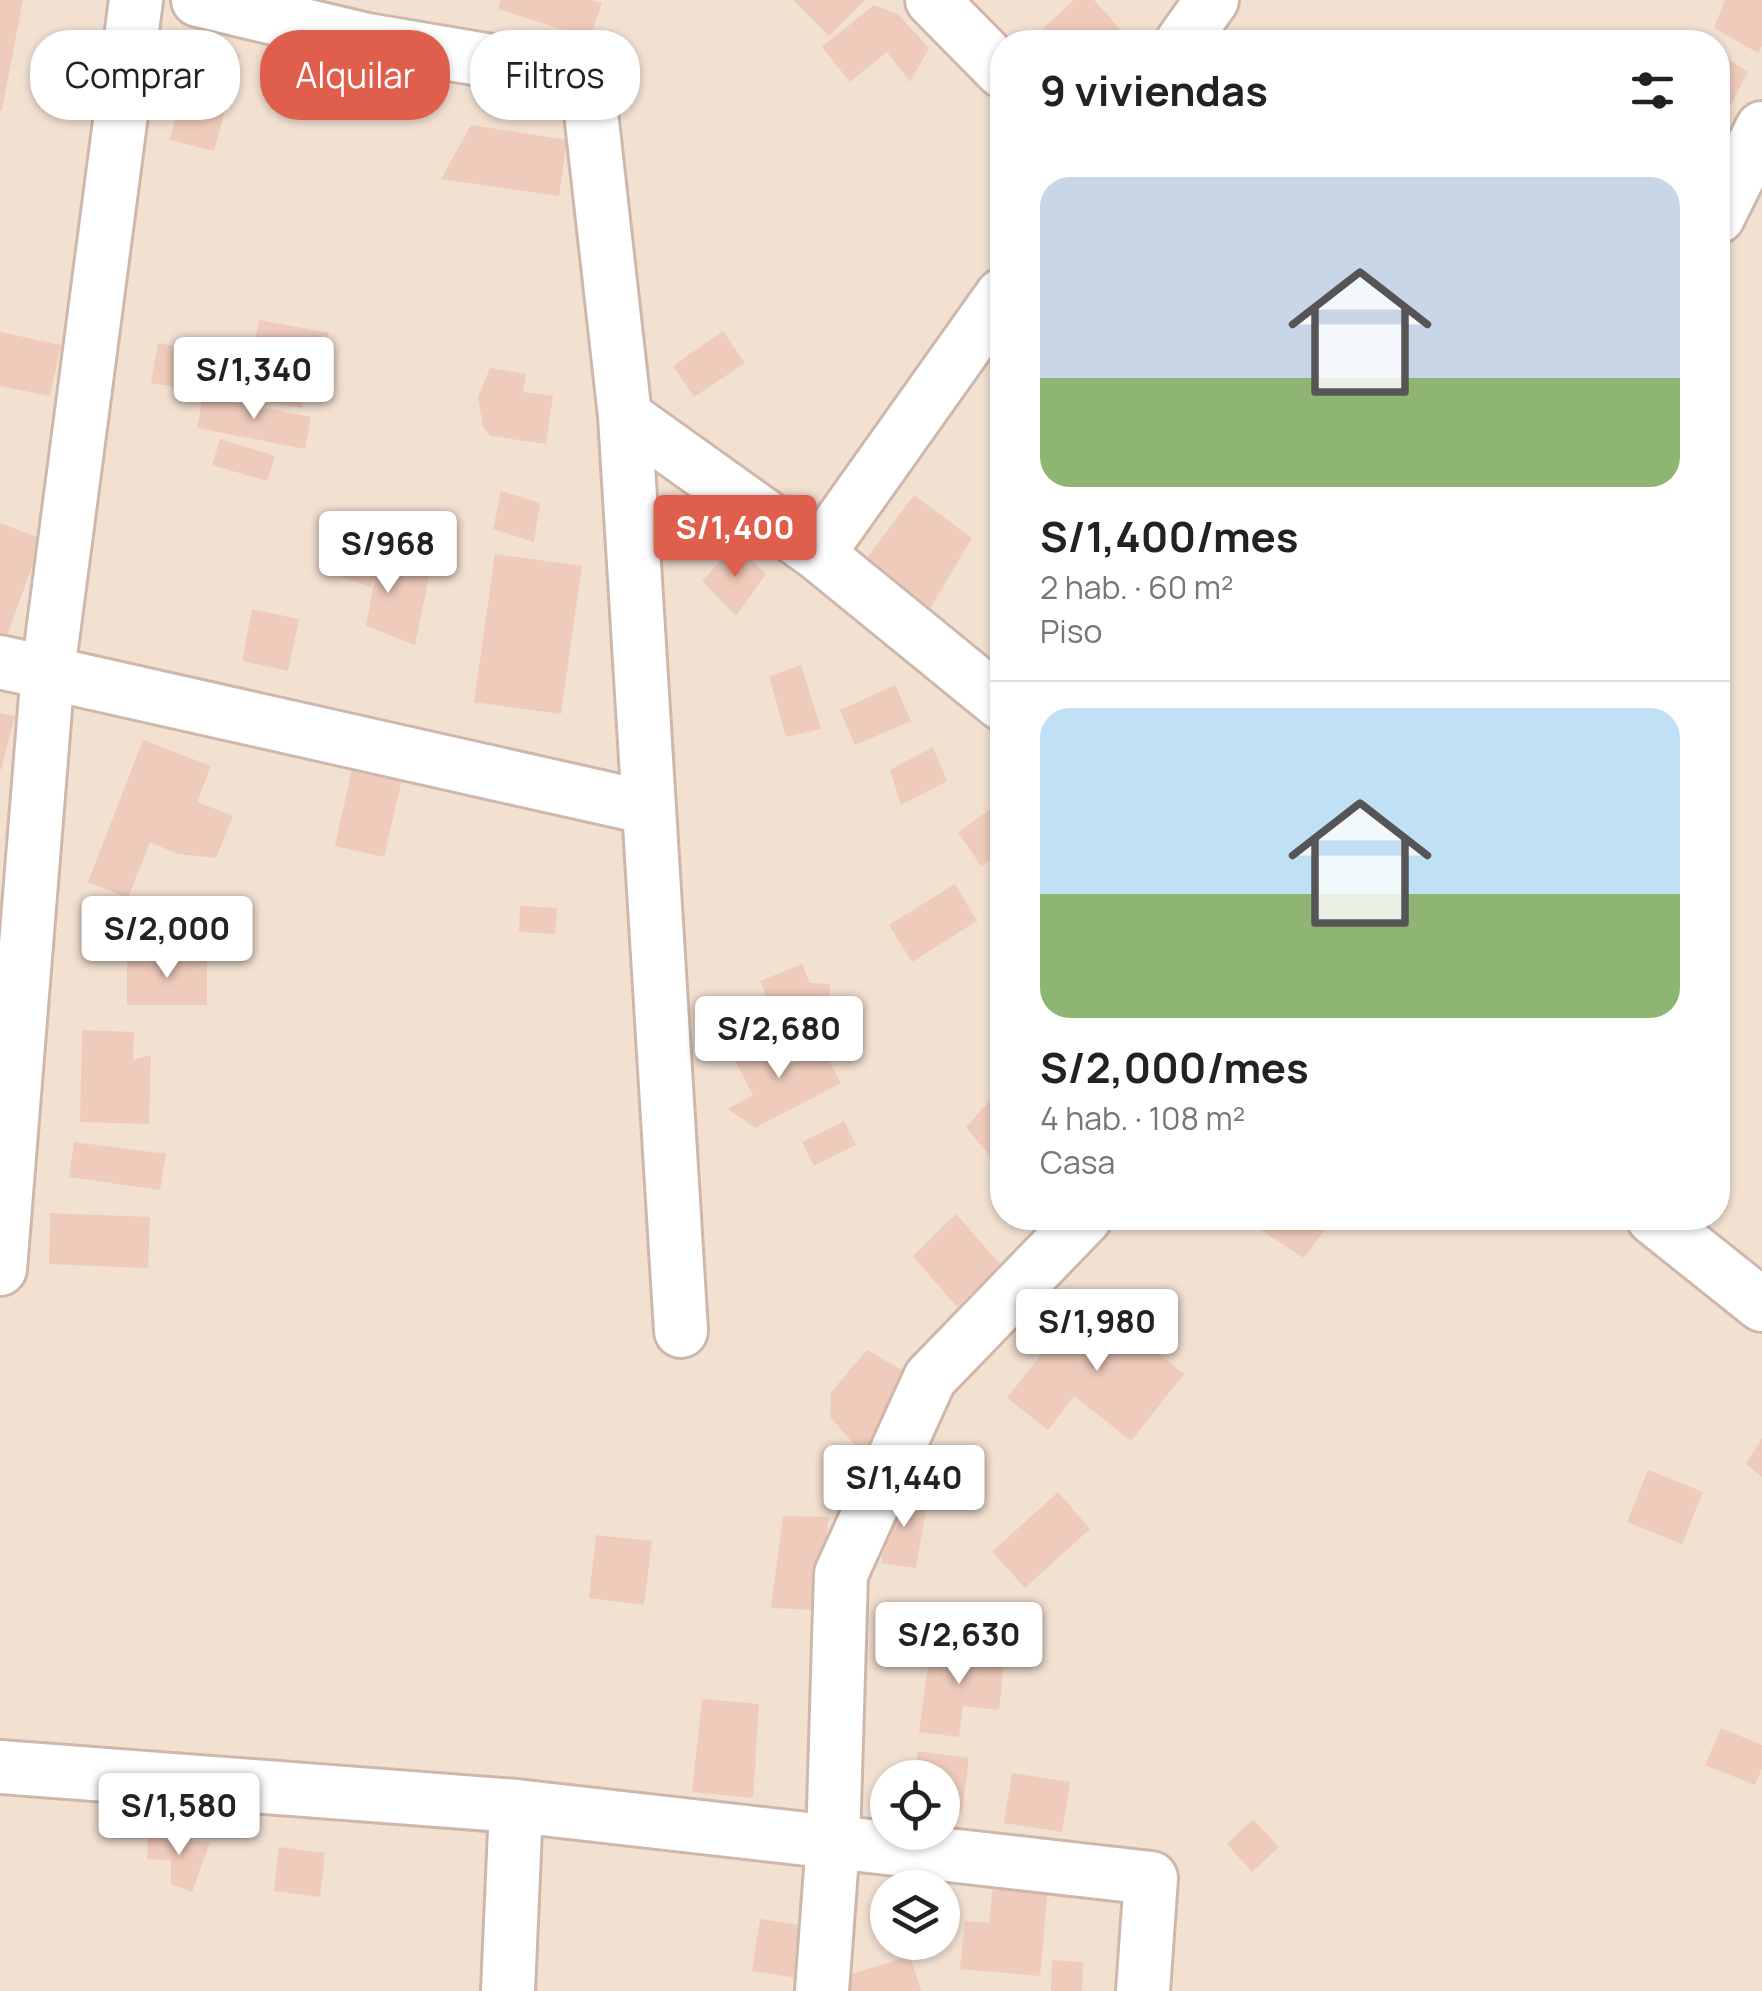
<!DOCTYPE html>
<html lang="es">
<head>
<meta charset="utf-8">
<style>
	:root { --surface:#fff; --page:#f2f2f2; --text:#222; --muted:#767676; --line:#e0e0e0; --accent:#e05e4c }
	body { margin:0; font-family:Manrope,sans-serif; background:var(--page); color:var(--text); height:100vh; display:flex; flex-direction:column; font-size:38px; white-space:nowrap }
	* { box-sizing:border-box; margin:0 }
	p { font-size:32px; color:var(--muted) }
	.icon { flex:none; width:55px; height:55px; fill:none; stroke:currentColor; stroke-width:2; stroke-linecap:round; stroke-linejoin:round }
	.map { position:relative; flex:1; overflow:hidden }
	.sheet { position:absolute; left:990px; top:30px; width:740px; height:1200px; display:flex; flex-direction:column; background:var(--surface); border-radius:40px; box-shadow:0 2px 8px #0004 }
	.sheet>* { flex:none }
	.guide { position:absolute; left:30px; top:30px; width:810px; height:90px; display:flex; gap:20px }
	.controls { position:absolute; left:870px; top:1760px; display:grid; gap:20px }
	.controls a { display:grid; place-items:center; width:90px; height:90px; border-radius:50%; background:var(--surface); box-shadow:0 2px 8px #0004; font-size:50px }
	.price { position:absolute; translate:-50% -85px; padding:0 22px; border-radius:10px; background:#fff; color:#222; font-size:32px; line-height:65px; filter:drop-shadow(0 2px 5px #0008) }
	.price::after { content:''; position:absolute; left:50%; top:60px; width:30px; height:22px; margin-left:-15px; background:inherit; clip-path:polygon(0 0,100% 0,50% 100%) }
	.price.current { background:var(--accent); color:#fff }
	ul { padding:0; list-style:none }
	li { display:grid; align-content:center; gap:20px; height:530px; padding:0 50px }
	li+li { border-top:2px solid var(--line) }
	li span { display:grid; place-items:center; height:310px; border-radius:30px; color:#555 }
	li>.icon { margin-inline-start:auto }
	span .icon { width:180px; height:180px; fill:#fffc; stroke-width:1 }
	li b { font-size:42px }
	h2 { display:flex; justify-content:space-between; align-items:center; height:120px; padding:0 50px; font-size:42px }
	.tag { padding:0 35px; border-radius:40px; background:var(--surface); box-shadow:0 2px 8px #0004; font-size:35px; line-height:90px }
	.tag.current { background:var(--accent); color:#fff }
	.map>svg:first-child { display:block }
	.residential { fill:#f2e0d1; fill-rule:evenodd }
	.building { fill:#efcbbb }
	.lines { fill:none; stroke-linecap:round; stroke-linejoin:round }
	.minor-casing { stroke:#ceb8ac; stroke-width:58 }
	.minor { stroke:#fff; stroke-width:52 }
</style>
</head>
<body>
<div class="map">
<svg width="1762" height="1991" viewBox="0 0 1762 1991">
	<rect width="100%" height="100%" fill="#fbefe2"/>
	<path class="residential" d="M0 0H1762V1991H0ZM1002 42H1718V1218H1002ZM888 1778H942V1832H888ZM888 1888H942V1942H888Z"/>
	<path class="building" d="M0 0H23L2 110H0Z
		M501 0H591L602 3 590 38 498 9Z
		M793 0H865L829 36Z
		M1074 0H1094L1121 30 1108 42H1037L1033 38Z
		M1725 0H1762V46L1758 53 1714 28Z
		M874 5 898 14 929 48 910 82 887 52 850 82 822 47Z
		M195 42 240 54 214 151 170 140Z
		M1718 53 1748 72 1720 125 1718 124Z
		M471 125 567 140 559 196 441 179Z
		M259 320 329 333 323 364 253 351Z
		M723 331 745 363 694 397 673 366Z
		M0 332 61 345 50 396 0 386Z
		M158 343 309 369 302 408 151 383Z
		M490 368 526 374 523 392 553 396 546 444 491 436 483 427 478 397Z
		M203 396 311 417 305 449 197 428Z
		M220 439 275 456 267 481 212 465Z
		M501 491 540 503 534 542 493 529Z
		M914 495 972 538 927 614 861 566Z
		M0 523 42 539 5 641 0 639Z
		M735 545 766 574 736 616 702 581Z
		M350 547 381 559 376 571 429 576 415 645 366 626 376 571 371 587 336 575Z
		M495 554 582 566 561 714 474 702Z
		M252 609 299 619 288 671 242 661Z
		M801 665 821 729 786 737 769 676Z
		M895 685 911 721 855 745 840 710Z
		M0 713 15 716 1 770H0Z
		M143 740 211 766 197 802 233 816 216 858 178 854 150 842 128 898 88 882Z
		M933 747 947 781 901 805 890 770Z
		M355 755 405 766 384 857 335 846Z
		M1002 801V852L981 866 958 832Z
		M955 884 977 921 912 962 889 925Z
		M520 906 557 908 555 934 519 932Z
		M127 957H207V1005H127Z
		M802 964 810 983 830 984 829 1002 777 1024 760 981Z
		M82 1030 134 1032 133 1060 151 1055 149 1124 80 1122Z
		M765 1035 782 1068 822 1047 841 1083 755 1128 728 1109 753 1095 731 1053Z
		M1002 1087V1171L966 1127Z
		M844 1121 856 1145 814 1166 802 1142Z
		M74 1142 166 1154 160 1190 69 1177Z
		M50 1213 150 1217 148 1268 49 1264Z
		M956 1214 1001 1265 957 1307 913 1256Z
		M1242 1218H1333L1304 1258Z
		M1086 1297 1184 1374 1131 1441 1074 1396 1048 1430 1007 1398Z
		M867 1350 912 1376 900 1405 862 1453 830 1417 831 1392Z
		M1762 1438V1477L1746 1464Z
		M1648 1470 1703 1492 1682 1544 1627 1522Z
		M893 1492 928 1498 916 1568 881 1563Z
		M1058 1492 1090 1529 1025 1588 992 1552Z
		M783 1516 829 1517 816 1610 771 1608Z
		M596 1535 652 1541 644 1605 589 1598Z
		M931 1644 1005 1653 999 1710 963 1706 959 1737 919 1732Z
		M702 1699 759 1704 753 1798 692 1792Z
		M1721 1728 1762 1745V1768L1755 1785 1705 1765Z
		M918 1751 969 1758 962 1811 942 1809V1778H915Z
		M1012 1773 1070 1782 1062 1832 1004 1823Z
		M1253 1819 1279 1847 1252 1872 1227 1844Z
		M148 1830 173 1839 210 1842 192 1892 171 1884V1860L147 1859Z
		M279 1847 325 1853 320 1897 274 1891Z
		M993 1883 1048 1888 1040 1976 960 1969 965 1921 989 1923Z
		M760 1919 806 1926 797 1978 752 1971Z
		M910 1956 921 1991H846L842 1977Z
		M1052 1960 1083 1962 1082 1991H1051Z"/>
	<g class="lines">
		<defs>
			<path id="minor" d="M198 0 367 40 587 77 625 416 681 1331
				M932 0 1002 71
				M1182 42 1212 0
				M1718 217 1762 128
				M625 416 818 554 1002 704
				M818 554 1002 295
				M0 662 649 808
				M1653 1218 1762 1305
				M0 1269 48 671 136 0
				M0 1767 516 1806 1151 1878 1143 1991
				M508 1991 516 1806
				M822 1991 833 1842 841 1574 930 1378 1085 1218"/>
		</defs>
		<use href="#minor" class="minor-casing"/>
		<use href="#minor" class="minor"/>
	</g>
</svg>
<div class="controls">
<a><svg class="icon" aria-label="locate" viewBox="0 0 24 24"><circle cx="12" cy="12" r="6"/><path d="M12 2v4M12 18v4M2 12h4M18 12h4"/></svg></a>
<a><svg class="icon" aria-label="layers" viewBox="0 0 24 24"><path d="M12 4l9 5-9 5-9-5zM3 14l9 5 9-5"/></svg></a>
</div>
<b class="price" style="left:254px;top:422px">S/1,340</b>
<b class="price current" style="left:735px;top:580px">S/1,400</b>
<b class="price" style="left:388px;top:596px">S/968</b>
<b class="price" style="left:167px;top:981px">S/2,000</b>
<b class="price" style="left:779px;top:1081px">S/2,680</b>
<b class="price" style="left:1097px;top:1374px">S/1,980</b>
<b class="price" style="left:904px;top:1530px">S/1,440</b>
<b class="price" style="left:959px;top:1687px">S/2,630</b>
<b class="price" style="left:179px;top:1858px">S/1,580</b>
<div class="guide">
<a class="tag">Comprar</a>
<a class="tag current">Alquilar</a>
<a class="tag">Filtros</a>
</div>
<section class="sheet">
<h2>9 viviendas<svg class="icon" aria-label="filters" viewBox="0 0 24 24"><path d="M4 7h16M4 17h16"/><circle cx="9" cy="7" r="2"/><circle cx="15" cy="17" r="2"/></svg></h2>
<ul>
<li><span style="background:linear-gradient(#c9d6e8 65%,#8fb573 0)"><svg class="icon" aria-label="home" viewBox="0 0 24 24"><path d="M3 11l9-7 9 7M6 9v11h12V9"/></svg></span><div><b>S/1,400/mes</b><p>2 hab. · 60 m²</p><p>Piso</p></div></li>
<li><span style="background:linear-gradient(#bfe0f5 60%,#8fb573 0)"><svg class="icon" aria-label="home" viewBox="0 0 24 24"><path d="M3 11l9-7 9 7M6 9v11h12V9"/></svg></span><div><b>S/2,000/mes</b><p>4 hab. · 108 m²</p><p>Casa</p></div></li>
</ul>
</section>
</div>
</body>
</html>
